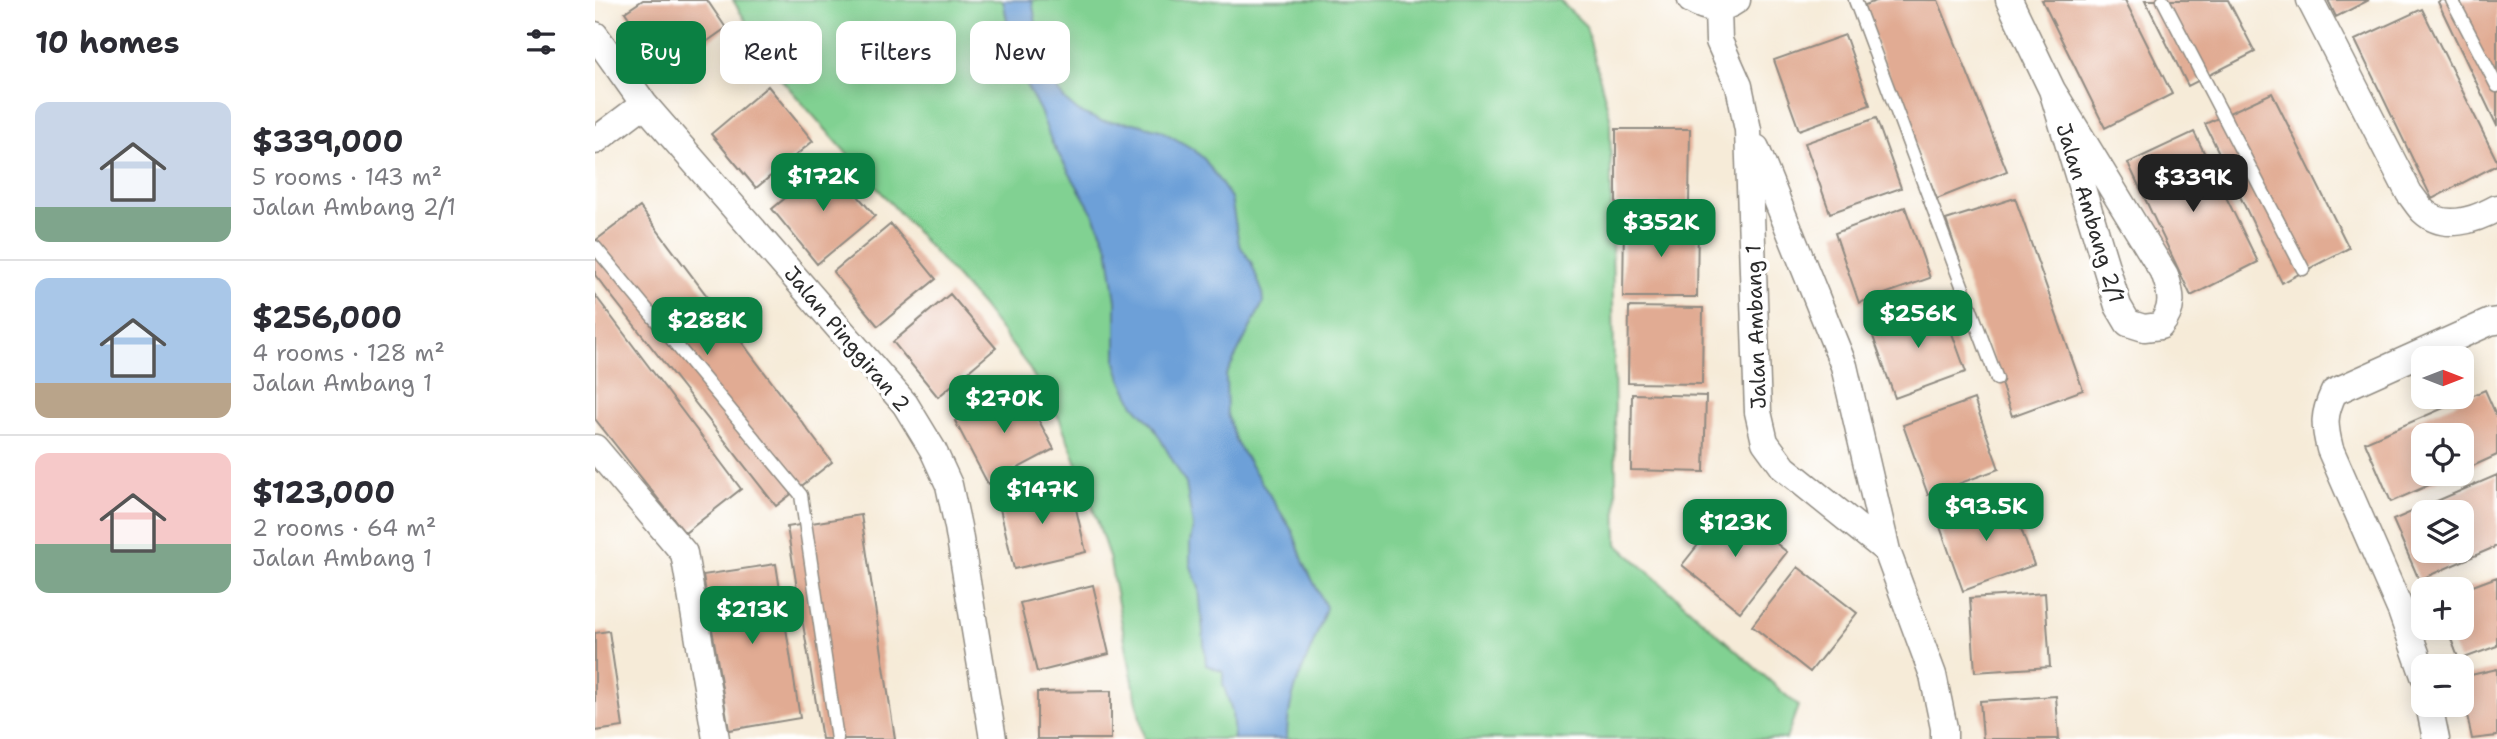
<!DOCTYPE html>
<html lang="en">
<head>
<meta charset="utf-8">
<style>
	:root { --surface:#fff; --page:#f7f7f7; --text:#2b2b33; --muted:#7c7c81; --line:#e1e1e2; --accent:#0b8043 }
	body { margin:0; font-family:"Shantell Sans",sans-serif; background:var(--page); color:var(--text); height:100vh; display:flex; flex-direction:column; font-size:26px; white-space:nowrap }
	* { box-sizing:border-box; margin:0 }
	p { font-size:23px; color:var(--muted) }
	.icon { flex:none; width:38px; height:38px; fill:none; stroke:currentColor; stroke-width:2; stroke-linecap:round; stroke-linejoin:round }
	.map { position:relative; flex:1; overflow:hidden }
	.details { display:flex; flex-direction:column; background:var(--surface); width:595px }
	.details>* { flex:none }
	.banner { position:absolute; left:21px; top:21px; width:665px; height:63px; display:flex; gap:14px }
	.needle { width:46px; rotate:90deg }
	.controls { position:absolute; left:1816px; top:346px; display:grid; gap:14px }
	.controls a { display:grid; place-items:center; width:63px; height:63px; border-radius:14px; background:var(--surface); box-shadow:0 4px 18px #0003; font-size:35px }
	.price { position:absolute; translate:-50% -60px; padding:0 16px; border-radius:14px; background:var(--accent); color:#fff; font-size:23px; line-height:46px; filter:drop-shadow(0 2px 4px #0008) }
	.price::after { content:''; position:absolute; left:50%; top:42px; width:21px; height:16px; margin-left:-10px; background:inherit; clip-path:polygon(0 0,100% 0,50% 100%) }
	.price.active { background:#222; color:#fff }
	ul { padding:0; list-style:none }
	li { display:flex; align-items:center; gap:21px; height:175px; padding:0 35px }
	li+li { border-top:2px solid var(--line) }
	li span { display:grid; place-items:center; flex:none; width:196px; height:140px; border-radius:14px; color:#555 }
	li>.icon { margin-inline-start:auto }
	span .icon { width:84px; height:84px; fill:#fffc; stroke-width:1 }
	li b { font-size:30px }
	h2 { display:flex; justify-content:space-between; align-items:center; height:84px; padding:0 35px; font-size:30px }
	.chip { padding:0 24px; border-radius:14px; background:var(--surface); box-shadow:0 4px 18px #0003; font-size:24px; line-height:63px }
	.chip.active { background:var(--accent); color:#fff }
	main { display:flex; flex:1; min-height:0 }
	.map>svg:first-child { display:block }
	.green { fill:#81d192; stroke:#567e5e; stroke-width:2 }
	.water { fill:#6da0d8; stroke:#4c6682; stroke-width:2 }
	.building { fill:#e1ab93; fill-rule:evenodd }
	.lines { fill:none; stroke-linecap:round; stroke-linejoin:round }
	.lane-casing { stroke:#908b82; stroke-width:15 }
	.street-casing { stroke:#908b82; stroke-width:29 }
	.lane { stroke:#fff; stroke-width:12 }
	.street { stroke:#fff; stroke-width:26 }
	.labels { text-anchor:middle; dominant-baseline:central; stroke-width:7; stroke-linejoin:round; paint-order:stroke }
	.street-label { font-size:21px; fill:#2b2b2b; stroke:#fff }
</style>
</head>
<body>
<main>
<section class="details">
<h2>10 homes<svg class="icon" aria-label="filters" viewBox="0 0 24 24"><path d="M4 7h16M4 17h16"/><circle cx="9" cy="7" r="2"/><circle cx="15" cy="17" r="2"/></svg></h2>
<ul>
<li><span style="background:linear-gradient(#c9d6e8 75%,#7fa58c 0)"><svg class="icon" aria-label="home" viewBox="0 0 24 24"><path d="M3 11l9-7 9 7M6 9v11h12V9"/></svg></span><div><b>$339,000</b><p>5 rooms · 143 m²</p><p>Jalan Ambang 2/1</p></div></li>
<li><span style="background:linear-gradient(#a9c7e8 75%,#b9a48a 0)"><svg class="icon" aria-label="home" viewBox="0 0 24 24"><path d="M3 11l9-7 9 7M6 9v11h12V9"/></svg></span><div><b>$256,000</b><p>4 rooms · 128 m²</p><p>Jalan Ambang 1</p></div></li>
<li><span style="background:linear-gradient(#f6c9c9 65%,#7fa58c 0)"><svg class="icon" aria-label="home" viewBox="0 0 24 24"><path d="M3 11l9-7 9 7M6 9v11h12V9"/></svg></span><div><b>$123,000</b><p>2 rooms · 64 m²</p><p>Jalan Ambang 1</p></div></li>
</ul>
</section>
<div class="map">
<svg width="1902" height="739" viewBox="0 0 1902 739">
	<rect width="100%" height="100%" fill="#fff"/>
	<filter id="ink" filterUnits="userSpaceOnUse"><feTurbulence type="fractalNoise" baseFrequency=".0143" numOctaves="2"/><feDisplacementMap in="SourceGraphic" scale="14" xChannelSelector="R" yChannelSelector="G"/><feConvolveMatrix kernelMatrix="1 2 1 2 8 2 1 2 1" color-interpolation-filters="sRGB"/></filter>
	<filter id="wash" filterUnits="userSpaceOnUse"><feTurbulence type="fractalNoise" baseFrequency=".00686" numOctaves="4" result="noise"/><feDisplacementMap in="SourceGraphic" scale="28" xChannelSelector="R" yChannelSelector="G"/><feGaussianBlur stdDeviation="1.57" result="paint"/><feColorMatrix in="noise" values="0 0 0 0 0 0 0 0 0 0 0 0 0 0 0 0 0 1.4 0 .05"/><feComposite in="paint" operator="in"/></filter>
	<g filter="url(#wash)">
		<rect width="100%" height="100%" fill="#f6ebd8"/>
		<path class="green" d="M138 0H964L991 26 1015 117 1022 544 1203 706 1191 739H549L514 557 490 484 465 420 432 365 386 305 185 78Z"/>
		<path class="water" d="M408 0H437L442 30 453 67 461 88 470 100 484 112 506 121 539 123 565 130 598 149 610 160 636 198 644 244 656 262 667 291 668 303 631 375 632 414 641 442 698 532 709 563 731 607C718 655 692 685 692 739H639L637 711 628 684V672L611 665 604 588 595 564V542L598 527 591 484 558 426 539 405 526 379 521 362V301L513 247 499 215 457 143 445 111 421 66Z"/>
		<g id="blocks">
			<path class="building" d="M48 0H112L131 28 70 71 30 12Z
				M1284 0H1343L1412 171 1342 199 1267 6Z
				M1447 0H1530L1577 94 1510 128Z
				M1550 0H1633L1660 52 1593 86Z
				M1733 0H1774L1741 17Z
				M1846 0H1902V126L1843 2Z
				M1827 9 1902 161V165L1837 199 1760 40Z
				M1250 35 1275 105 1204 130 1179 60Z
				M173 86 218 141 161 188 116 134Z
				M1677 93 1754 248 1687 283 1610 124Z
				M1281 118 1306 188 1235 213 1210 143Z
				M1021 129H1095L1094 205 1021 204Z
				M1599 132 1663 262 1596 296 1533 163Z
				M234 162 280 216 222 264 177 209Z
				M1420 198 1488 390 1417 416 1351 220Z
				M45 207 237 462 181 506 0 275V241Z
				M1310 207 1335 278 1264 303 1240 233Z
				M1029 221H1103L1102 297H1028Z
				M296 224 341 279 283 326 238 272Z
				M355 294 401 348 343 397 298 342Z
				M0 295 146 489 90 533 0 419Z
				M1346 303 1371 372 1300 398 1275 328Z
				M1034 307 1108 308 1107 384 1033 383Z
				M426 387 459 449 393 484 360 421Z
				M1890 390 1902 417V455L1867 471V436H1829V474H1859L1796 502 1770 442Z
				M1037 394 1111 396 1109 472 1036 470Z
				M1379 399 1404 469 1333 495 1308 425Z
				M1902 475V546L1824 580 1798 520ZM1829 513H1867V551H1829Z
				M475 483 491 552 419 569 403 500Z
				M1414 495 1439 565 1368 591 1343 521Z
				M1134 506 1192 552 1145 612 1087 565Z
				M266 515 300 739H227L192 527Z
				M181 564 205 718 134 730 108 575Z
				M1203 567 1262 613 1215 672 1157 626Z
				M1902 577V646L1864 660 1852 628H1867V590Z
				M498 585 514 654 442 672 425 603Z
				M1450 593 1455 667 1380 672 1375 598Z
				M14 631 28 727 0 731V633Z
				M1902 669V736L1877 739 1867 691V677Z
				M516 691V739H442V692Z
				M1461 696 1464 739H1388L1385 701Z"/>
		</g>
	</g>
	<g filter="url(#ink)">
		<use href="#blocks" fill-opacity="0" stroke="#908b82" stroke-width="2"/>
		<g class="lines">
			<defs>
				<path id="lane" d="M1260 0 1402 379
					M1568 0 1708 269
					M1857 0 1902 86
					M0 247 206 495 242 739"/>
				<path id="street" d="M1096 0C1112 10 1127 11 1142 0
					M1414 0 1457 90 1570 275C1577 295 1579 309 1565 326L1549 328 1533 323 1523 306 1457 90
					M1715 0 1814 193C1819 199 1823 206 1828 211 1849 231 1880 220 1902 208
					M1123 9 1124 41 1144 86 1153 130 1163 412 1170 442 1189 468 1292 551 1338 675 1349 728V739
					M0 35 49 104 310 404 338 450 354 485 363 527 398 739
					M0 141 49 104
					M1161 148 1249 366 1292 551
					M0 448 89 553 121 739
					M1829 676 1806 611 1735 449C1729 425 1728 415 1739 392L1895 322 1902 321
					M1834 705 1841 739"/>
			</defs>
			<use href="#lane" class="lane-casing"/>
			<use href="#street" class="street-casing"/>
			<use href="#lane" class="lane"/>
			<use href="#street" class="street"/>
		</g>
	</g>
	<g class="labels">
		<g class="street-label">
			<text transform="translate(1495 213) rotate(73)">Jalan Ambang 2/1</text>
			<text transform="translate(1161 327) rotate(-92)">Jalan Ambang 1</text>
			<text transform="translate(252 339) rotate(50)">Jalan Pinggiran 2</text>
		</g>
	</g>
</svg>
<div class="controls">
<a><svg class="needle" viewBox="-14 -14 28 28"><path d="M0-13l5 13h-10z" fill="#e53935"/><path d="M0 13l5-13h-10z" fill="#7c7c81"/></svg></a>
<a><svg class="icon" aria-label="locate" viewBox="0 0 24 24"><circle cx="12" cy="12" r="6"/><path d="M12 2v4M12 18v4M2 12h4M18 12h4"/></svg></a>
<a><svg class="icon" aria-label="layers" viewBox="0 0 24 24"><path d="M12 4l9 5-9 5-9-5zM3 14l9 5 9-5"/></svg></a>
<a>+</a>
<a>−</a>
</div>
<b class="price" style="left:228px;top:213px">$172K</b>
<b class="price active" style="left:1598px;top:214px">$339K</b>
<b class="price" style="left:1066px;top:259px">$352K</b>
<b class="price" style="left:1323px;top:350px">$256K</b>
<b class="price" style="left:112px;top:357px">$288K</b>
<b class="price" style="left:409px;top:435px">$270K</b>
<b class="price" style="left:447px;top:526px">$147K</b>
<b class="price" style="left:1391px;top:543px">$93.5K</b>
<b class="price" style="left:1140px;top:559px">$123K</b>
<b class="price" style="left:157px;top:646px">$213K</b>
<div class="banner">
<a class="chip active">Buy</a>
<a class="chip">Rent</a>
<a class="chip">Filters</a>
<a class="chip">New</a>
</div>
</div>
</main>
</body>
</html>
